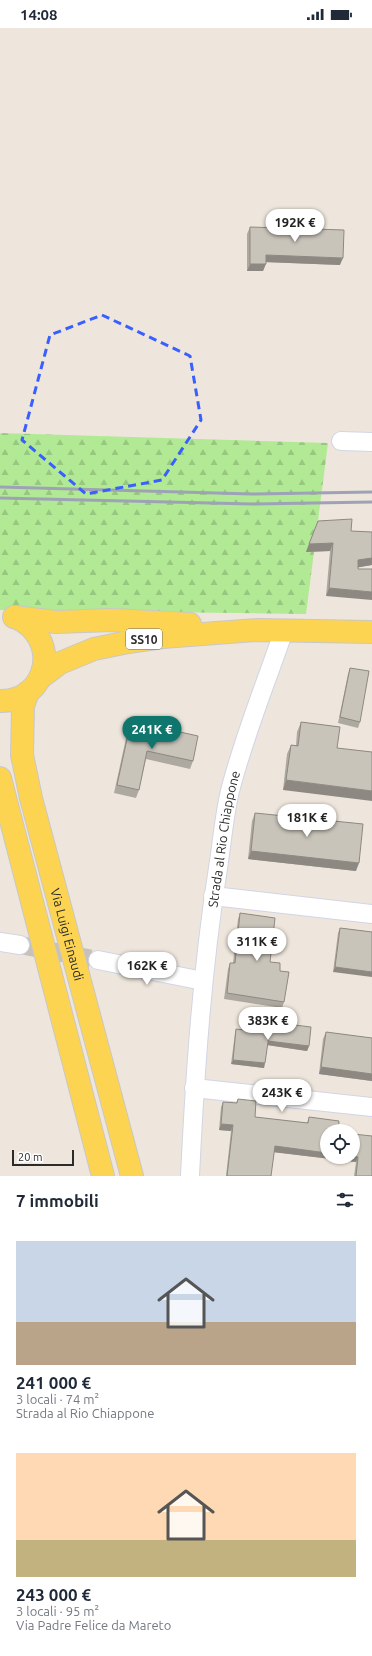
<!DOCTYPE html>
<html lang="it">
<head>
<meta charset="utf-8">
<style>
	:root { --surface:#fff; --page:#f2f2f3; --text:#1f2937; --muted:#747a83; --accent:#0f766e }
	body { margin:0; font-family:Ubuntu,sans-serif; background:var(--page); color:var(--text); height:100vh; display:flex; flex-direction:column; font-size:15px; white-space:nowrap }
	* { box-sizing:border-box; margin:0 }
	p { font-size:13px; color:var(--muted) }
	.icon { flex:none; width:22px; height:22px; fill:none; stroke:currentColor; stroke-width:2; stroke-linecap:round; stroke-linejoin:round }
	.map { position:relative; height:1148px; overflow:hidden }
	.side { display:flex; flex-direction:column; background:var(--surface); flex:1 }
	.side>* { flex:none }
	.controls { position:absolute; left:320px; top:1096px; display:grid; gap:8px }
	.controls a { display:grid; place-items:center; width:40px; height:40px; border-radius:50%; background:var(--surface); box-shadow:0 1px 3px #0004; font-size:20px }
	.scale { position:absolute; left:12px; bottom:10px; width:62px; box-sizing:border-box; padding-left:4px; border:2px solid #2b2b2b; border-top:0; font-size:11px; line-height:14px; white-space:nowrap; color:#2b2b2b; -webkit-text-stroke:3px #fff; paint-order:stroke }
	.price { position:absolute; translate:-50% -34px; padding:0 9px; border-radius:14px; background:#fff; color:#222; font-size:13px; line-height:26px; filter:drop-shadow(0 1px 2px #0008) }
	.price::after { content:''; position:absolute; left:50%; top:24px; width:12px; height:9px; margin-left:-6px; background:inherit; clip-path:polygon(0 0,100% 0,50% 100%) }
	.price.active { background:var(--accent); color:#fff }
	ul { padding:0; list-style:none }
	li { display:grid; align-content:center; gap:8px; height:212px; padding:0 16px }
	li span { display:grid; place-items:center; height:124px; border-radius:0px; color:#555 }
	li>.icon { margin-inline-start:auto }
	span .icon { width:72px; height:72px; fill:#fffc; stroke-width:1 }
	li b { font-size:17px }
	h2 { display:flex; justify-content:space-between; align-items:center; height:48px; padding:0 16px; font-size:17px }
	.status { display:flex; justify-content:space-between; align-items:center; height:28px; padding:0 20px; background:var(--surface); direction:ltr }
	.status svg { height:11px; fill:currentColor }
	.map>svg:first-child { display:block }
	.forest { fill:url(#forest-firs) }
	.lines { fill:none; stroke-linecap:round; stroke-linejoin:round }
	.street-tunnel { stroke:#c7c1b9; stroke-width:18; stroke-dasharray:18 9; stroke-linecap:butt }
	.street-casing { stroke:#d1d5e5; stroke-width:20 }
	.primary-casing { stroke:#c8c8c8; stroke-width:24 }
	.street { stroke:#fff; stroke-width:18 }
	.primary { stroke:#fdd452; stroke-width:22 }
	.rail { stroke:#9ea2b7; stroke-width:3 }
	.wall { fill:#ada9a0 }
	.shaded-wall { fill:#8d8982 }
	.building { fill:#c9c4ba; stroke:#8d8982 }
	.marked { fill:none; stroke:#385fff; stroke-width:3; stroke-dasharray:8 5; stroke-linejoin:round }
	.labels { text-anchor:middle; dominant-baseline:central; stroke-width:3.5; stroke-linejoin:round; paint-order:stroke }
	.shield { fill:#fff; stroke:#6b6b6b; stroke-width:1 }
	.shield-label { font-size:12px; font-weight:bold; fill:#2b2b2b }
	.street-label { font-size:13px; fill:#2b2b2b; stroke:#fff }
</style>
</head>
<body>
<div class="status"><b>14:08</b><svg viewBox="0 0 49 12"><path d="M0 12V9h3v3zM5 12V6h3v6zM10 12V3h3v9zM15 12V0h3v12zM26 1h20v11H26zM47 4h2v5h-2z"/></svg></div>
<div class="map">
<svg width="372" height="1148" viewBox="0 0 372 1148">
	<defs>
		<pattern id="forest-firs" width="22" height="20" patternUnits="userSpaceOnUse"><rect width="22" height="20" fill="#b1e994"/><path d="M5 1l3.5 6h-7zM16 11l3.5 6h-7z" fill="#98c880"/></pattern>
	</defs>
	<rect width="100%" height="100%" fill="#eee6dc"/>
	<path class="forest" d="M0 405 328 415 306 586 0 582Z"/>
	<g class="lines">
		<path class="street-tunnel" d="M20 917 98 932"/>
		<defs>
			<g id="street">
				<path d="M341 413 372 414"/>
				<path d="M213 868 372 886"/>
				<path d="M0 914 20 917"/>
				<path d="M98 932 203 953"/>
				<path d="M194 1060 372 1079"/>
				<path id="s1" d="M190 1148C195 1045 202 942 218 840 222 815 224 788 230 763 244 708 266 655 284 602"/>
			</g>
			<g id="primary">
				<path d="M14 589 56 594 113 592 190 596"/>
				<path d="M40 650 60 635 94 621 128 614 163 609 257 602 372 604"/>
				<path id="s2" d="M28 664 23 678 22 727 31 770 132 1148"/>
				<path d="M0 673C49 674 62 609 15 589"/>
				<path d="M0 750 103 1148"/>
			</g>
		</defs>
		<use href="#street" class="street-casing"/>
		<use href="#primary" class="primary-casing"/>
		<use href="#street" class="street"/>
		<use href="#primary" class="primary"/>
		<path class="rail" d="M0 459 252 466 372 464
			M0 470 252 476 372 474"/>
	</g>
	<path class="wall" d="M250 199 340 237 266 234 263 243H247V206Z
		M351 503 372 504V537L358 539 326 568 330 523 306 524 309 516Z
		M350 640 360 694 358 700 338 695 348 646Z
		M131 693 193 733 190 741 146 731 139 762 136 770 114 765 128 701Z
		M301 694 340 699 283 762 287 726 291 717H296L297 704Z
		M255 785 356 843 248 831 252 793Z
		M240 885 270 934 280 943 284 974 282 980 224 971 228 941 230 935H233L238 891Z
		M340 900 372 904 333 944 338 905Z
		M270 994 309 1018 307 1023 267 1017 264 1040 231 1036 235 1005 236 1001 268 1005V998Z
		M326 1004 372 1010V1053L319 1046 323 1011Z
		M238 1071 255 1089 307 1095 309 1089 327 1103 353 1106 372 1148H354L356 1134 274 1124 271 1148H226L231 1103 219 1102 221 1079 223 1074 236 1075Z"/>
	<path class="shaded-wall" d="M266 227 343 230 340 237 263 234Z
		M250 236H266L263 243H247Z
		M333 515 330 523 306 524 309 516Z
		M372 530V537L355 540 358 532Z
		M329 560 372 564V572L326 568Z
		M286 752 372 763V773L283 762Z
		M251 823 359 835 356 843 248 831Z
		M335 939 372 944V949L333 944Z
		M268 1013 309 1018 307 1023 267 1017Z
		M233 1032 265 1035 264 1040 231 1036Z
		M321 1039 372 1046V1053L319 1046Z
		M221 1096 233 1097 231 1103 219 1102Z
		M275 1118 327 1125V1129H353V1128L358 1129 356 1134 272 1124Z"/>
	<path class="building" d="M250 199 344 202 343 230 266 227V236H250Z
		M352 491 351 503 372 504V530L358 532V541H372V564L329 560 333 515 309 516 318 493Z
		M350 640 369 643 360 694 340 689Z
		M131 693 198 708 193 733 147 723 139 762 117 757Z
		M301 694 340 699 337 720 372 724V763L286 752 291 717 298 718Z
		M255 785 363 796 359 835 251 823Z
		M240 885 275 890 270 934 280 935V943L289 944 284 974 227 965 230 935H235Z
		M340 900 372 904V944L335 939Z
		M270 994 311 999 309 1018 268 1013 269 1007 265 1035 233 1032 236 1001 269 1005Z
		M326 1004 372 1010V1046L321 1039Z
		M238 1071 256 1073 255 1089 308 1095 309 1089 339 1093 338 1103H327V1125L275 1118 271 1148H227L233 1097 221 1096 223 1074 237 1075Z
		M353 1106 372 1108V1148H356L358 1129 353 1128Z"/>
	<path class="marked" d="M102 287 190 328 201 392 162 452 86 466 22 412 50 307Z"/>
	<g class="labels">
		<rect class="shield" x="126" y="601" width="36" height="20" rx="3"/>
		<g class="shield-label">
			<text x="144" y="611">SS10</text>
		</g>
		<g class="street-label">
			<text stroke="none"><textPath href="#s1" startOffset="339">Strada al Rio Chiappone</textPath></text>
			<text stroke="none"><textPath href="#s2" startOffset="249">Via Luigi Einaudi</textPath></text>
		</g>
	</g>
</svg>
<div class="controls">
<a><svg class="icon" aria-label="locate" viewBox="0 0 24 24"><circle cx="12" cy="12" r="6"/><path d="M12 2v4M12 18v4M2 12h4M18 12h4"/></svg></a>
</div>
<div class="scale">20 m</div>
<b class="price" style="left:295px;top:215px">192K €</b>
<b class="price active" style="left:152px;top:722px">241K €</b>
<b class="price" style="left:307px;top:810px">181K €</b>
<b class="price" style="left:257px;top:934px">311K €</b>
<b class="price" style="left:147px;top:958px">162K €</b>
<b class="price" style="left:268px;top:1013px">383K €</b>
<b class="price" style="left:282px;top:1085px">243K €</b>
</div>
<section class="side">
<h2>7 immobili<svg class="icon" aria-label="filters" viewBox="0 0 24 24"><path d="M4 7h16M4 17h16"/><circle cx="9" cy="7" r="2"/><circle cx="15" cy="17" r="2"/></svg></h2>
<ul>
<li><span style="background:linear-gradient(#c9d6e8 65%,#b9a48a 0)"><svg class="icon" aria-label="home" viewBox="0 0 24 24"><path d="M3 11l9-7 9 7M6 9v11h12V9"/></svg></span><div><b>241 000 €</b><p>3 locali · 74 m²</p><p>Strada al Rio Chiappone</p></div></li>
<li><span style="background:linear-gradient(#ffd9b3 70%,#c2b280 0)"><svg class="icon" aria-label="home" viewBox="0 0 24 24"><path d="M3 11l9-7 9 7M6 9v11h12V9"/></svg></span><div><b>243 000 €</b><p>3 locali · 95 m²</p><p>Via Padre Felice da Mareto</p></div></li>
</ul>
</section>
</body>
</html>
